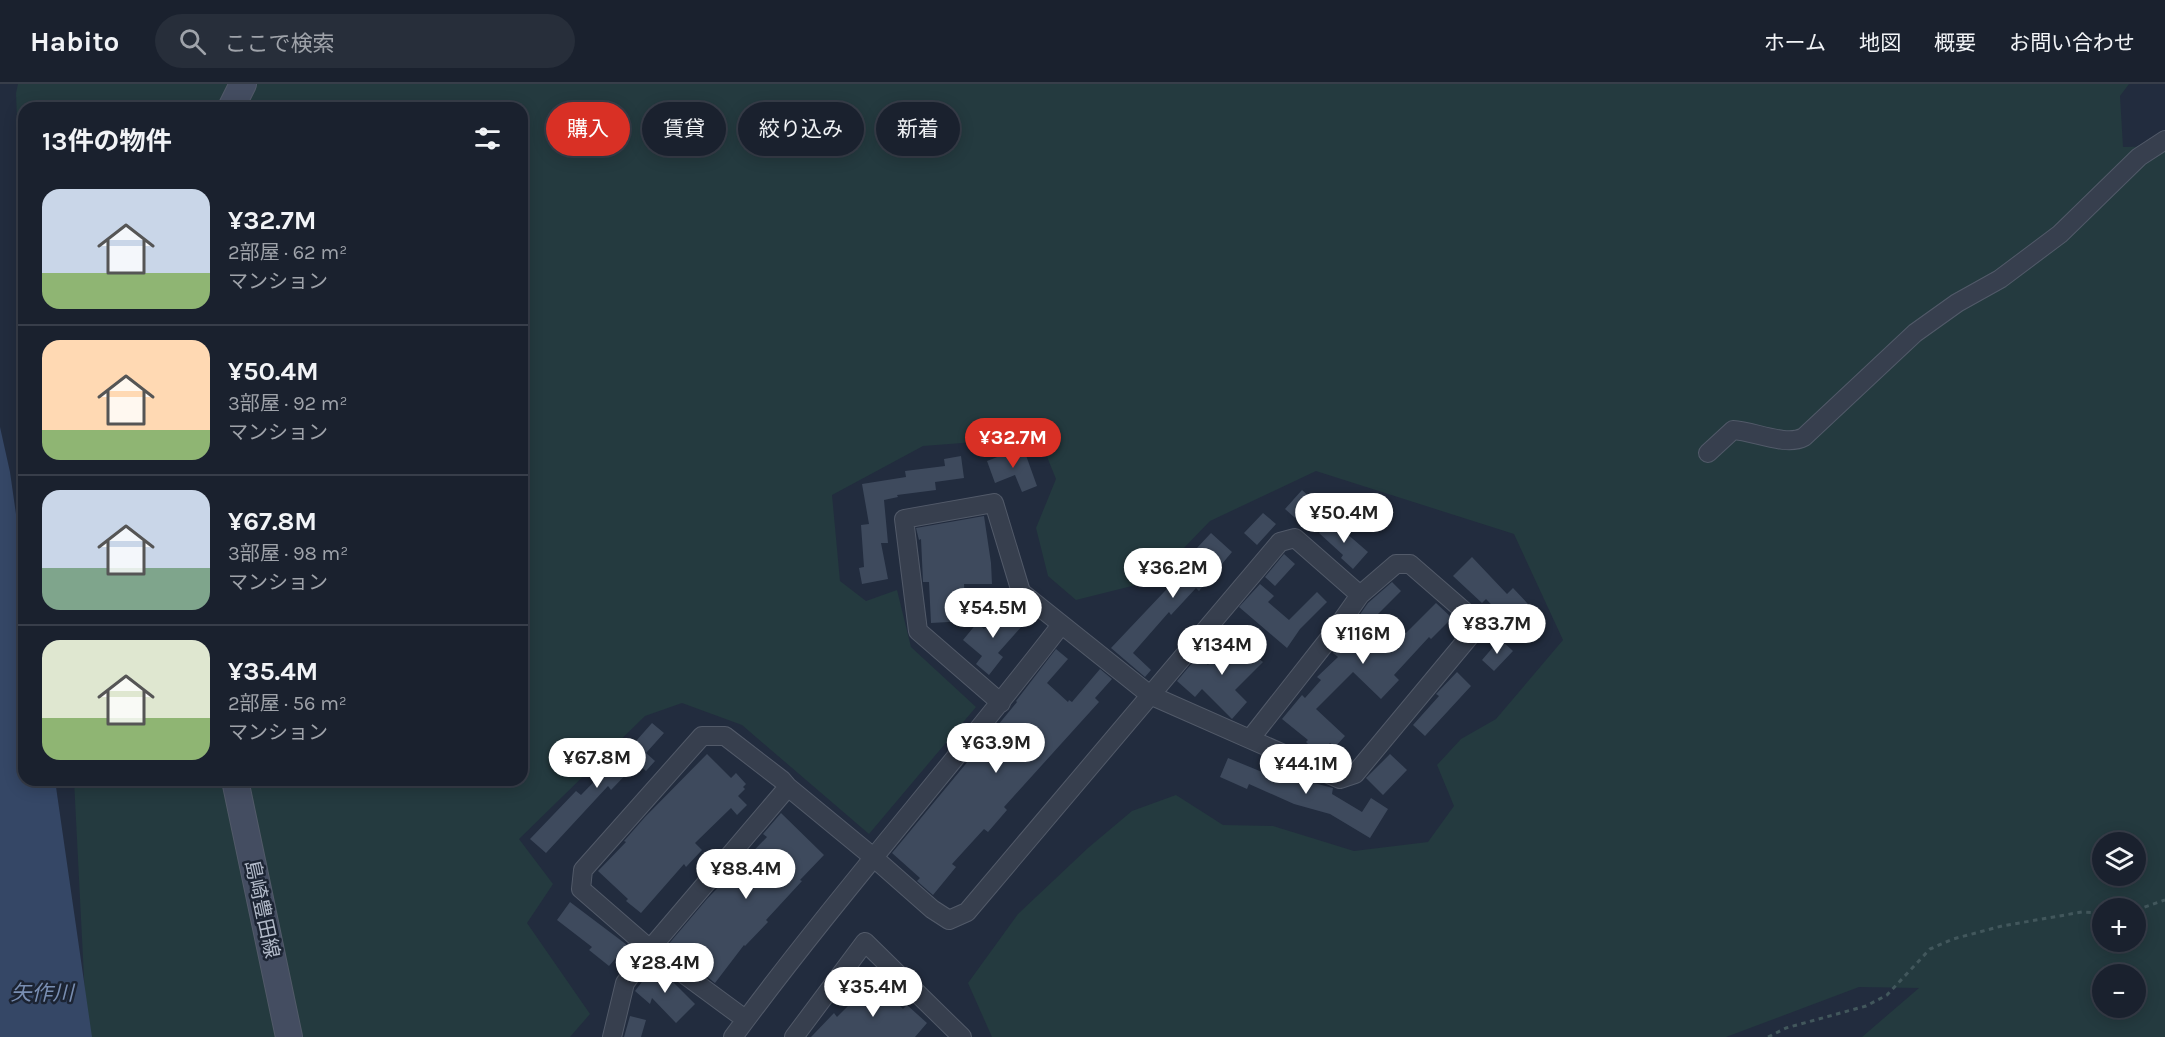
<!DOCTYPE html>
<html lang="ja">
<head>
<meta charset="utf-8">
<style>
	:root { --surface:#1a212e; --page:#272e3a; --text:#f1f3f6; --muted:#9fa3aa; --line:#383e4a; --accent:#d93025 }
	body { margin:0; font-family:Karla,"Noto Sans JP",sans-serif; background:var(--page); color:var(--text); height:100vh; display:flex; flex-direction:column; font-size:22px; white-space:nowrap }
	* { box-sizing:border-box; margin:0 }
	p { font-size:20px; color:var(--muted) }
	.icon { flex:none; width:33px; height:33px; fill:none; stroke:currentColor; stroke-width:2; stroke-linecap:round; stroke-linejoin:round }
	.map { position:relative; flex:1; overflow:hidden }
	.sheet { position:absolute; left:18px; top:18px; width:510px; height:684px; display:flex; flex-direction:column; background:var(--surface); border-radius:18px; box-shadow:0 3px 15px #0003,0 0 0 2px var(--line) }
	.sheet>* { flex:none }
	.banner { position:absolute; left:546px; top:18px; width:570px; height:54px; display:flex; gap:12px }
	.buttons { position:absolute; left:2092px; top:748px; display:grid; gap:12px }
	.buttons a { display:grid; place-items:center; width:54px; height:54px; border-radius:50%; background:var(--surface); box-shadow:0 3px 15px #0003,0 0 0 2px var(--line); font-size:30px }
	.price { position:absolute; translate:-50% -51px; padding:0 14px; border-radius:21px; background:#fff; color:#222; font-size:20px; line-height:39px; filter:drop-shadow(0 2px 3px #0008) }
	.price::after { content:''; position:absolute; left:50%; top:36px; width:18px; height:14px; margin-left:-9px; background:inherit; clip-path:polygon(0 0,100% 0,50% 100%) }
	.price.selected { background:var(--accent); color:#fff }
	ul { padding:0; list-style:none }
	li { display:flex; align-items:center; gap:18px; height:150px; padding:0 24px }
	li+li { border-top:2px solid var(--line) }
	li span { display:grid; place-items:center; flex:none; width:168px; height:120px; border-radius:18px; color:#555 }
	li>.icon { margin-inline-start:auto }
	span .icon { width:72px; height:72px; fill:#fffc; stroke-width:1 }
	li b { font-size:26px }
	h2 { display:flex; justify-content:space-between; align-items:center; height:72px; padding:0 24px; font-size:26px }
	.chip { padding:0 21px; border-radius:27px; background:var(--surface); box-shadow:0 3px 15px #0003,0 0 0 2px var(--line); font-size:21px; line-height:54px }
	.chip.selected { background:var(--accent); color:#fff }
	header { display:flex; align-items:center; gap:36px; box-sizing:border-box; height:84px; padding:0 30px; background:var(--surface); border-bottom:2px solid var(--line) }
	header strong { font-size:28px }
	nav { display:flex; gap:33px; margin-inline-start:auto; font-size:21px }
	.search { width:420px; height:54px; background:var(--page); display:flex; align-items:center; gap:15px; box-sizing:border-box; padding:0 21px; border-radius:33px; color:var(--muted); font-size:22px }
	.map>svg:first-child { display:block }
	.green { fill:#243a3f; fill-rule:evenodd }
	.water { fill:#354766 }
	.building { fill:#3e4a5d }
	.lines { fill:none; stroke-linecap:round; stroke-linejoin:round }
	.street-casing { stroke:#525a69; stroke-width:20 }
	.secondary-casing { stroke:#525a69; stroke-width:28 }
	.path { stroke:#42575c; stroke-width:3; stroke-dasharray:4.5 4.5; stroke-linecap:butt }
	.street { stroke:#373f4e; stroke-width:18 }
	.secondary { stroke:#444d61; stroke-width:26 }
	.labels { text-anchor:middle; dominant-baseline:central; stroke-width:5; stroke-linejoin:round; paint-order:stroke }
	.street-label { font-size:20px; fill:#b2bac9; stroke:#1c2433 }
	.water-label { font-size:21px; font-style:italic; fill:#798eb2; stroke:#1c2433 }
</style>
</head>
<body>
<header>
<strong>Habito</strong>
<div class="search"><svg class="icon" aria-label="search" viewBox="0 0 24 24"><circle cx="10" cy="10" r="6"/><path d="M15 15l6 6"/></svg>ここで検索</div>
<nav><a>ホーム</a><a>地図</a><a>概要</a><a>お問い合わせ</a></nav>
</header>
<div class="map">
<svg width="2165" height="953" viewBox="0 0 2165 953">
	<rect width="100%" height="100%" fill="#222c3e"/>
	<path class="green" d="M18 0H2129L2120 12 2123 63 2165 62V953H1862L1919 904 1859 903 1726 953H992L968 899 1018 830 1088 764 1132 727 1176 711 1223 741 1273 742 1354 767 1428 758 1454 722 1437 681 1461 655 1496 635 1563 556 1514 450 1316 387 1210 437 1152 497 1076 516 1048 492 1036 444 1056 395 1039 353 923 362 832 411 840 497 866 517 897 506 911 563 976 623 869 750 742 641 682 619 645 632 519 755 553 800 527 839 590 930 570 953H87L74 696H522V24H24V347L22 337 23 193 16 9ZM2103 759H2136V792H2103ZM2103 825H2136V858H2103ZM2103 891H2136V924H2103Z"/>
	<path class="water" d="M0 343 10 388 24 486V696H55L92 953H0Z"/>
	<path class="building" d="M1023 363 1037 402 1022 408 1015 391 995 399 987 377Z
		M961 372 964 394 935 398 936 406 897 411 898 413 884 416 888 459H881L888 495 862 500 859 484 864 483 861 441 869 440 862 400 906 393 905 387 945 382 944 375Z
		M1302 406 1313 416 1307 423 1314 429 1303 441 1285 425Z
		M1263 429 1276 440 1257 461 1244 449Z
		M984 432 991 479 992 500H964L966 537 931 539 929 498H923L921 455 919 456 916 444Z
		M1331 436 1368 468 1353 485 1341 474 1343 471 1319 449Z
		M1211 449 1232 468 1199 507 1196 504 1171 531 1169 528 1133 569 1151 586 1145 593 1111 564 1181 490 1179 489 1199 467 1196 465Z
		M1284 470 1295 480 1275 502 1265 493Z
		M1472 473 1507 510 1513 504 1528 520 1508 538 1486 515 1482 519 1453 492Z
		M1392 498 1401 507 1378 530 1402 553 1436 519 1452 534 1431 555 1429 553 1394 591 1399 596 1381 615 1353 588 1316 625 1345 652 1335 663 1330 659 1319 671 1306 658 1308 656 1282 635 1302 611 1305 614 1321 596 1317 593 1338 573 1333 569 1358 542 1354 539 1368 519Z
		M1260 500 1274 512 1268 518 1289 536 1317 508 1327 518 1300 545 1287 564 1239 523Z
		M1003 524 1023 541 998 569 1003 573 989 591 976 580 982 572 963 556 977 539 984 545Z
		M1232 552 1263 578 1235 606 1247 618 1232 635 1202 605 1195 613 1177 597 1198 572 1208 581Z
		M1500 555 1513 567 1494 587 1482 576Z
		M1056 565 1068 575 1047 599 1068 618 1069 616 1072 618 1100 585 1112 595 1095 614 1099 618 1004 723 1007 726 988 748 984 745 952 780 956 783 933 811 917 797 920 794 892 769 1017 618 1016 617Z
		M1457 588 1471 602 1425 652 1413 641 1439 612 1436 610Z
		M652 639 664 649 646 669 655 677 646 687 637 679 611 706 608 702 546 769 530 755 576 707 581 711 619 672 621 674Z
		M707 670 731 694 736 689 746 700 743 703 745 705 738 712 747 721 737 731 731 724 695 759 702 766 686 783 684 780 641 829 626 817 628 815 598 787 626 758 624 757 645 733Z
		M1390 670 1407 686 1383 711 1366 694Z
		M1228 674 1267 690 1271 680 1293 689 1291 693 1333 704 1332 710 1362 728 1371 714 1388 725 1370 754 1330 730 1294 720 1249 700 1247 705 1220 693Z
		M781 729 824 771 800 796 802 797 766 836 768 838 745 862 744 861 715 899 667 862 707 815 767 753 763 750Z
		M570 818 627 861 609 882 589 866 592 863 557 836Z
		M654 882 667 892 695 920 676 939 652 914 650 920 635 907Z
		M874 896 903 925 907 921 927 939 915 953H811L834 929 837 933Z
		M630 932 646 936 641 953H624Z"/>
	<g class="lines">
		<defs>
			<path id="street" d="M1708 369 1733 346C1754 347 1786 363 1804 353L1915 249 1957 219 2000 195 2060 150 2139 73 2165 56
				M1001 619 918 547 904 435 994 419 1021 508 1150 611 1340 695 1355 690 1474 547 1471 533 1410 480H1396L1360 511 1331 552 1250 655
				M745 935 650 865 581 805 583 786 702 652H725L782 696 788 703 873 773 932 825 949 836 967 828 1280 458 1295 454 1360 511
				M612 953 625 899 650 865 788 703
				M733 953C837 812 954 680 1061 541
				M794 953 865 858 962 953"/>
			<path id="secondary" d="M231 24 243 0
				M235 696 289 953"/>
		</defs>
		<use href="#street" class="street-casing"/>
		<use href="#secondary" class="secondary-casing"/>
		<path class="path" d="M2136 826 2165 816
			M1768 953 1786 944 1866 922 1887 911 1930 865 1953 855 2002 842 2082 828 2103 829"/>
		<use href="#street" class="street"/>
		<use href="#secondary" class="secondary"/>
	</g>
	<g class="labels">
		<g class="street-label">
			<text transform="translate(262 825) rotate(78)">島崎豊田線</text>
		</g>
		<g class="water-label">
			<text x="42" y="909">矢作川</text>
		</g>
	</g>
</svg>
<div class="buttons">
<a><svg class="icon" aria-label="layers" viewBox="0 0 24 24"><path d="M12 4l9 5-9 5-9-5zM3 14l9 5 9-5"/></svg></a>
<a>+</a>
<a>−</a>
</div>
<b class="price selected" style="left:1013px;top:385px">¥32.7M</b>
<b class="price" style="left:1344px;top:460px">¥50.4M</b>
<b class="price" style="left:1173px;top:515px">¥36.2M</b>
<b class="price" style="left:993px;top:555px">¥54.5M</b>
<b class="price" style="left:1497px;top:571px">¥83.7M</b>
<b class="price" style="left:1363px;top:581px">¥116M</b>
<b class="price" style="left:1222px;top:592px">¥134M</b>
<b class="price" style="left:996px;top:690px">¥63.9M</b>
<b class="price" style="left:597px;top:705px">¥67.8M</b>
<b class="price" style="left:1306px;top:711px">¥44.1M</b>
<b class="price" style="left:746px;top:816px">¥88.4M</b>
<b class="price" style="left:665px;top:910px">¥28.4M</b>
<b class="price" style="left:873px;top:934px">¥35.4M</b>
<div class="banner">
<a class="chip selected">購入</a>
<a class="chip">賃貸</a>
<a class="chip">絞り込み</a>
<a class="chip">新着</a>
</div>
<section class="sheet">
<h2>13件の物件<svg class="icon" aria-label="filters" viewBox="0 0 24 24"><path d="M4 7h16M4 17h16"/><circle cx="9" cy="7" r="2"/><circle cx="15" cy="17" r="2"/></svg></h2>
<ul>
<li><span style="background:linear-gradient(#c9d6e8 70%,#8fb573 0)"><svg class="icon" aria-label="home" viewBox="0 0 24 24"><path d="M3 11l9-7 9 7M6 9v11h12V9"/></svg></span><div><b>¥32.7M</b><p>2部屋 · 62 m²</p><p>マンション</p></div></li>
<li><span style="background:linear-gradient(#ffd9b3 75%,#8fb573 0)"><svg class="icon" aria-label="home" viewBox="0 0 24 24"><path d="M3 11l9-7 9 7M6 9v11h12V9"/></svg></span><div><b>¥50.4M</b><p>3部屋 · 92 m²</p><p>マンション</p></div></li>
<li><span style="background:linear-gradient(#c9d6e8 65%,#7fa58c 0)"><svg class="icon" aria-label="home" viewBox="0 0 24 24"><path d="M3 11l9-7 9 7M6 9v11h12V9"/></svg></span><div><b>¥67.8M</b><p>3部屋 · 98 m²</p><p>マンション</p></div></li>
<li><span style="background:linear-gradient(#dfe7d0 65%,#8fb573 0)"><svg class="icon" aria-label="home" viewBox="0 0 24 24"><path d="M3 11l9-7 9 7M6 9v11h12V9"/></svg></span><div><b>¥35.4M</b><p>2部屋 · 56 m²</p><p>マンション</p></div></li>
</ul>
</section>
</div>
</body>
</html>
